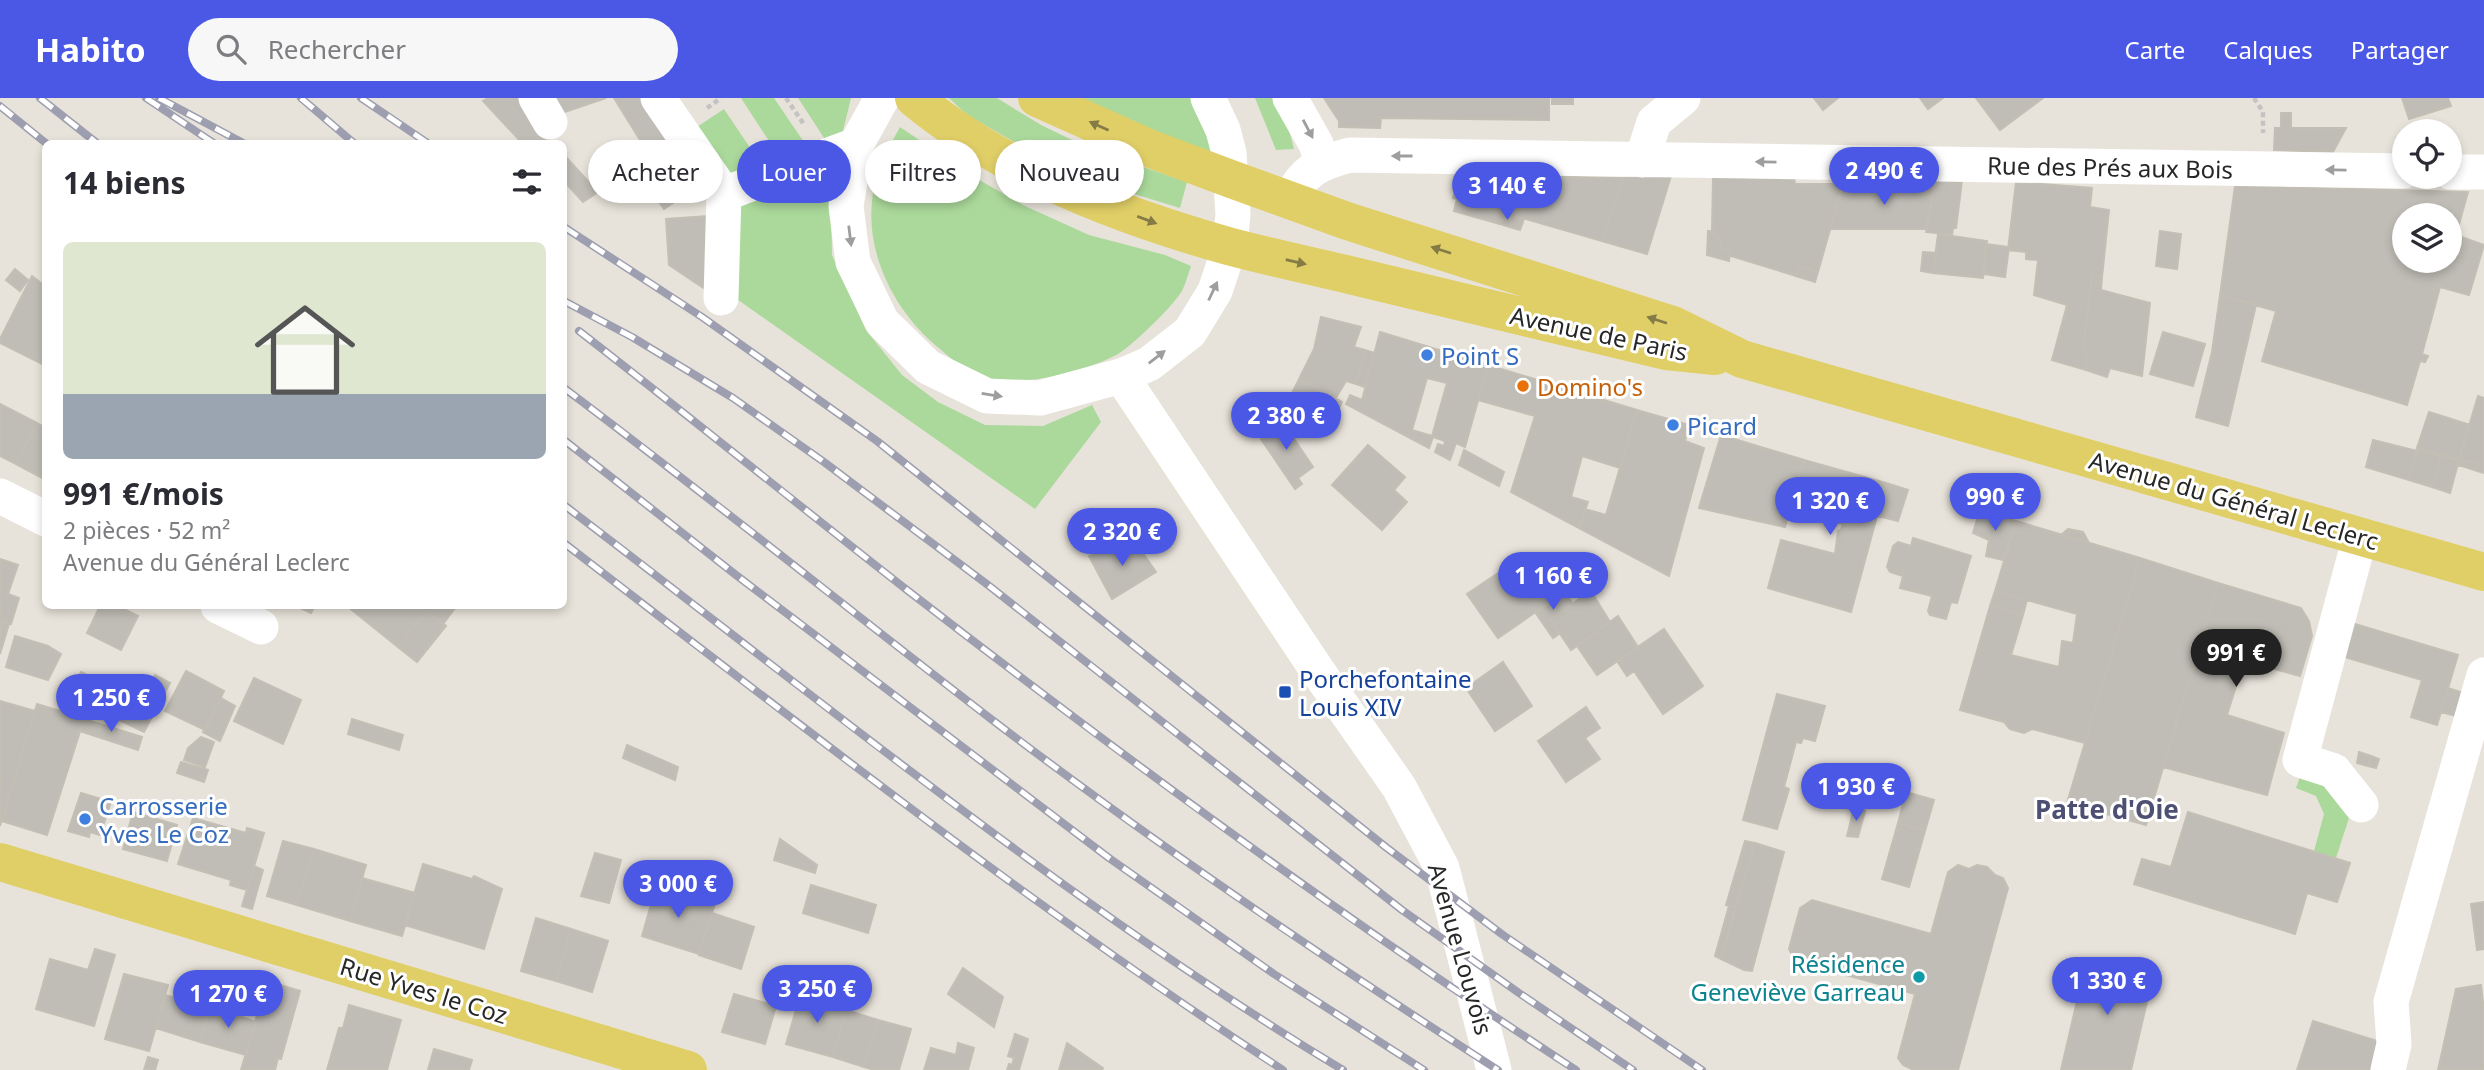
<!DOCTYPE html>
<html lang="fr">
<head>
<meta charset="utf-8">
<style>
	:root { --surface:#fff; --page:#f7f7f7; --text:#2b2b33; --muted:#7c7c81; --line:#e1e1e2; --accent:#4a58e5 }
	body { margin:0; font-family:"Noto Sans",sans-serif; background:var(--page); color:var(--text); height:100vh; display:flex; flex-direction:column; font-size:26px; white-space:nowrap }
	* { box-sizing:border-box; margin:0 }
	p { font-size:23px; color:var(--muted) }
	.icon { flex:none; width:38px; height:38px; fill:none; stroke:currentColor; stroke-width:2; stroke-linecap:round; stroke-linejoin:round }
	.map { position:relative; flex:1; overflow:hidden }
	.panel { position:absolute; left:42px; top:42px; width:525px; height:469px; display:flex; flex-direction:column; background:var(--surface); border-radius:10px; box-shadow:0 4px 10px #0003 }
	.panel>* { flex:none }
	.top-card { position:absolute; left:588px; top:42px; width:665px; height:63px; display:flex; gap:14px }
	.controls { position:absolute; left:2392px; top:21px; display:grid; gap:14px }
	.controls a { display:grid; place-items:center; width:70px; height:70px; border-radius:50%; background:var(--surface); box-shadow:0 4px 10px #0003; font-size:35px }
	.price { position:absolute; translate:-50% -60px; padding:0 16px; border-radius:24px; background:var(--accent); color:#fff; font-size:23px; line-height:46px; filter:drop-shadow(0 2px 4px #0008) }
	.price::after { content:''; position:absolute; left:50%; top:42px; width:21px; height:16px; margin-left:-10px; background:inherit; clip-path:polygon(0 0,100% 0,50% 100%) }
	.price.active { background:#222; color:#fff }
	ul { padding:0; list-style:none }
	li { display:grid; align-content:center; gap:14px; height:371px; padding:0 21px }
	li+li { border-top:2px solid var(--line) }
	li span { display:grid; place-items:center; height:217px; border-radius:10px; color:#555 }
	li>.icon { margin-inline-start:auto }
	span .icon { width:126px; height:126px; fill:#fffc; stroke-width:1 }
	li b { font-size:30px }
	h2 { display:flex; justify-content:space-between; align-items:center; height:84px; padding:0 21px; font-size:30px }
	.chip { padding:0 24px; border-radius:32px; background:var(--surface); box-shadow:0 4px 10px #0003; font-size:24px; line-height:63px }
	.chip.active { background:var(--accent); color:#fff }
	header { display:flex; align-items:center; gap:42px; box-sizing:border-box; height:98px; padding:0 35px; background:var(--accent); color:#fff }
	header strong { font-size:33px }
	nav { display:flex; gap:38px; margin-inline-start:auto; font-size:24px }
	.search { width:490px; height:63px; background:var(--page); display:flex; align-items:center; gap:18px; box-sizing:border-box; padding:0 24px; border-radius:38px; color:var(--muted); font-size:26px }
	.map>svg:first-child { display:block }
	.green { fill:#abd99b }
	.building { fill:#c0bdb6; stroke:#c3bfb4; stroke-width:2; fill-rule:evenodd }
	.lines { fill:none; stroke-linecap:round; stroke-linejoin:round }
	.path { stroke:#c3c3c3; stroke-width:4.5; stroke-dasharray:5 3.5; stroke-linecap:butt }
	.minor { stroke:#fff; stroke-width:35 }
	.major { stroke:#e0cf67; stroke-width:38 }
	.rail-casing { stroke:#9d9eaf; stroke-width:8 }
	.rail { stroke:#fff; stroke-width:5; stroke-dasharray:16; stroke-linecap:butt }
	.oneway { fill:#847b47 }
	.oneway2 { fill:#9e9e9e }
	.shop-dot { fill:#3f7fe0; stroke:#fff; stroke-width:2.5 }
	.food-dot { fill:#e8710a; stroke:#fff; stroke-width:2.5 }
	.transit-dot { fill:#1a4fb4; stroke:#fff; stroke-width:2.5 }
	.culture-dot { fill:#0f9aa8; stroke:#fff; stroke-width:2.5 }
	.labels { text-anchor:middle; dominant-baseline:central; stroke-width:6; stroke-linejoin:round; paint-order:stroke }
	.street-label { font-size:24px; fill:#272727; stroke:#fff }
	.shop-label { font-size:24px; fill:#366cbe; stroke:#fff; text-anchor:start }
	.food-label { font-size:24px; fill:#c56008; stroke:#fff; text-anchor:start }
	.transit-label { font-size:24px; fill:#164399; stroke:#fff; text-anchor:start }
	.culture-label { font-size:24px; fill:#0d838f; stroke:#fff; text-anchor:end }
	.neighbourhood-label { font-size:26px; font-weight:bold; fill:#4d5072; stroke:#fff }
</style>
</head>
<body>
<header>
<strong>Habito</strong>
<div class="search"><svg class="icon" aria-label="search" viewBox="0 0 24 24"><circle cx="10" cy="10" r="6"/><path d="M15 15l6 6"/></svg>Rechercher</div>
<nav><a>Carte</a><a>Calques</a><a>Partager</a></nav>
</header>
<div class="map">
<svg width="2484" height="972" viewBox="0 0 2484 972">
	<rect width="100%" height="100%" fill="#e8e3da"/>
	<path class="green" d="M741 0H774L808 50 780 60Z
		M798 0H851L841 41 826 43Z
		M949 0H997L1041 27 1091 51 1187 84 1180 110 1108 88 1053 66 967 17Z
		M1071 0H1193L1214 59Z
		M1255 0H1274L1285 16 1294 51 1276 52Z
		M724 11 763 69 732 80 697 29Z
		M900 29 974 79 1025 108 1089 137 1165 157 1191 168C1188 176 1186 185 1182 193 1173 208 1133 247 1118 256 1094 269 1053 281 1026 282 1017 283 1003 286 994 284 974 280 955 264 940 251 897 217 866 159 872 103 874 76 887 52 900 29Z
		M835 69 831 106 832 157 866 232 902 277 938 304 985 327 1043 328 1092 307 1101 324 1035 411 734 199 739 105Z
		M2303 670 2342 697 2349 720 2336 760 2314 753 2324 716 2316 698 2296 690Z"/>
	<path class="building" d="M488 0H522L528 19 553 46H523L483 3Z
		M550 0H606L556 17Z
		M614 0H640L669 45 650 58Z
		M1324 0H1549V22L1381 20 1380 30 1339 29V23Z
		M1552 0H1573V6H1552Z
		M1814 0H1838L1823 12Z
		M1920 0H1943L1928 11Z
		M1976 0H2043L2000 32Z
		M2402 0H2448L2451 8 2409 21Z
		M2281 15H2291V30H2346L2333 54 2274 52 2275 30H2281Z
		M669 45 699 88 664 111 639 76 630 82 625 75Z
		M564 57 598 94 583 104 564 83Z
		M1460 77 1623 80 1602 143 1453 100Z
		M1639 78H1671L1647 156 1602 143 1623 80Z
		M1713 79 1794 80 1795 86H1843L1818 174 1799 168 1796 178 1731 158 1730 154 1721 149 1717 134 1713 135 1712 133Z
		M1935 83H1962L1956 130H1953L1952 137 1926 134Z
		M2016 84 2092 90 2090 109 2109 112 2102 179 2092 177 2083 253 2087 258 2086 272 2052 262 2067 207 2034 197 2038 162 2026 161V154L2008 152Z
		M1843 86H1935L1926 131H1831Z
		M2235 88 2468 94 2456 137 2484 147 2469 197 2440 189 2422 256 2428 258 2425 264 2420 263 2407 307 2262 263 2276 213 2220 197ZM2404 117H2450V163H2404Z
		M1457 101 1524 121 1520 132 1510 129 1513 122 1503 120 1500 126 1454 113Z
		M707 118 705 157 708 193 669 167 666 121Z
		M1503 120 1513 122 1510 129 1500 126Z
		M1708 133 1717 134 1721 149 1730 154 1729 163 1707 157Z
		M2160 133 2181 136 2177 171 2156 168Z
		M1938 136 1987 143 1983 180 1933 175Z
		M1986 146 2009 149 2005 179 1983 176Z
		M1923 154 1936 155 1933 175 1921 173Z
		M1799 168 1818 174 1815 184 1796 178Z
		M15 171 28 182 20 193 6 182Z
		M2092 177 2102 179 2101 192 2150 205 2142 278 2110 270 2107 279 2086 272 2087 258 2083 253Z
		M32 178 46 189V268L0 245V241Z
		M2220 197 2256 207 2228 328 2196 319 2212 254Z
		M1321 219 1361 229 1354 249 1365 252 1356 286 1346 283 1336 300 1299 281 1314 251Z
		M1380 234 1488 267 1465 349 1456 345 1450 362 1435 354 1438 346 1444 348 1445 343 1433 339 1429 350 1346 306 1350 297 1362 302ZM1427 280 1447 285 1432 338 1412 332Z
		M2163 234 2205 246 2193 288 2150 276Z
		M1365 252 1374 255 1364 289 1356 286Z
		M1488 267 1637 312 1620 370 1582 358 1571 399 1588 404 1579 430 1511 394 1535 318 1478 302Z
		M1299 281 1342 304 1334 320 1291 297Z
		M2478 298 2484 300V375L2477 373 2478 366 2463 362 2462 368H2457Z
		M0 306 37 325 16 366 0 358Z
		M1637 312 1689 327 1685 343 1704 350 1669 478 1579 430 1585 411 1606 417Z
		M2429 314 2470 327 2459 362 2417 350Z
		M1278 317 1313 369 1298 380 1302 386 1295 391 1261 341Z
		M37 325 46 330V382L16 366Z
		M1721 337 1804 362 1785 429 1699 410Z
		M2373 342 2417 353 2409 382 2366 369Z
		M1368 347 1405 379 1394 392 1407 404 1382 432 1332 387Z
		M2417 350 2441 358 2432 389 2409 382Z
		M1464 352 1504 374 1499 388 1459 367Z
		M2441 358 2459 362 2450 395 2432 389Z
		M1804 362 1886 385 1851 514 1768 490 1781 442 1835 456 1838 433 1841 431 1843 426 1791 410Z
		M2463 362 2478 366 2477 373 2462 368Z
		M1886 385 1908 392 1898 423 1878 418Z
		M1980 412 2016 423 2003 462 1986 458 1989 442 1973 435Z
		M2016 423 2140 460 2085 645 2032 631 2024 635 2010 631 2004 624 1960 612 1990 508 2023 517 2011 557 2059 569 2062 543 2073 545 2077 516 1995 493Z
		M2068 431 2083 434 2089 445 2061 437Z
		M1913 440 1971 458 1957 505 1951 504 1946 521 1930 517 1928 513 1932 498 1900 490 1903 478 1890 474 1887 469 1893 448 1898 444 1911 448Z
		M1133 441 1156 474 1112 501 1089 458 1121 448Z
		M2140 460 2218 485 2146 727 2067 705Z
		M0 461 18 467 8 496 19 500 11 526 0 523Z
		M1537 472 1556 500 1498 540 1467 496 1498 475 1510 491Z
		M2218 485 2301 510 2309 523 2312 538 2300 578 2244 563 2227 617 2284 635 2267 697 2163 669Z
		M1591 493 1610 524 1571 552 1550 521Z
		M1995 493 2027 502 2023 517 1990 508Z
		M1565 494 1573 506 1550 521 1559 536 1553 540 1535 514Z
		M100 508H118L138 518 121 552 87 535Z
		M296 508H315L311 515Z
		M347 508H419L426 513 398 549Z
		M419 508H451L455 510 443 526Z
		M426 513 446 528 417 564 398 549Z
		M1618 518 1638 549 1597 577 1577 548Z
		M0 523 9 526 0 556Z
		M2355 526 2458 557 2437 627 2411 619 2422 582 2345 559Z
		M1664 531 1703 588 1663 616 1634 573 1627 578 1617 563Z
		M15 538 48 548 61 556 48 582 6 569Z
		M1503 564 1532 608 1495 633 1466 590Z
		M186 573 224 593 205 632 165 613Z
		M81 574 106 587 88 622 84 621 47 737 2 723 37 606 60 613Z
		M155 577 170 585 144 634 117 621 125 605 136 611Z
		M254 580 301 602 283 646 234 623Z
		M2448 590 2463 595 2456 618 2441 614Z
		M1777 596 1825 608 1815 643 1803 640 1801 645 1796 644 1784 689 1789 691 1777 731 1743 722Z
		M221 600 235 608 220 643 203 634Z
		M0 603 35 613 0 728Z
		M1586 609 1600 630 1585 640 1600 661 1566 684 1538 643Z
		M84 621 142 639 138 652 80 633Z
		M352 621 403 637 399 652 348 636Z
		M201 639 214 644 205 669 184 662 188 650Z
		M627 647 678 669 675 682 623 660Z
		M2359 654 2371 658 2368 668 2357 665Z
		M2371 658 2379 661 2376 670 2368 668Z
		M181 664 208 672 204 684 177 675Z
		M1806 675 1833 683 1831 693 1804 685Z
		M1906 694 1934 702 1925 733 1898 725Z
		M81 695 111 704 100 737 90 734 89 739 68 733Z
		M1854 710 1865 713 1858 739 1847 738Z
		M133 714 177 727 167 763 123 751Z
		M2188 714 2350 765 2337 804 2307 795 2295 836 2134 786 2142 761 2171 769Z
		M193 720 246 735 247 730 264 735 247 792 230 787 231 782 178 766Z
		M1898 725 1925 733 1909 789 1882 781Z
		M780 741 817 767 815 775 774 762Z
		M283 743 314 751 297 807 267 798Z
		M1745 743 1755 745 1735 809 1726 807Z
		M1755 745 1784 754 1752 873 1744 872 1721 861Z
		M314 751 366 767 350 823 297 807Z
		M595 755 621 762 609 805 581 798Z
		M423 766 472 781 474 778 502 791 484 851 405 827Z
		M1958 767 1969 771 1977 767 1987 769 1995 777 2003 780 2008 790 1958 972H1914L1903 967 1898 960 1915 896 1795 863 1789 851 1800 810 1812 802 1931 836 1948 774Z
		M254 768 263 772 252 811 242 808Z
		M362 780 415 795 402 838 350 823Z
		M811 787 876 807 868 835 803 815Z
		M656 789 715 806 699 856 642 838Z
		M2484 804V851L2477 852 2471 806Z
		M1729 808 1735 809 1721 861 1715 858Z
		M712 815 754 829 741 871 699 857Z
		M536 820 571 831 556 883 521 873Z
		M571 831 608 843 592 894 556 883Z
		M95 851 115 857 94 928 36 911 50 861 88 872Z
		M2087 860 2154 874 2131 972H2061Z
		M963 870 1003 899 994 929 948 896Z
		M124 876 168 887 149 953 105 941Z
		M267 883 300 893 281 961 278 960 275 972H241Z
		M2481 887 2484 912V972H2438L2456 891Z
		M801 895 847 909 833 959 786 946Z
		M734 896 776 908 765 946 722 934Z
		M165 897 188 904 191 897 212 904 200 944 156 930Z
		M212 904 232 910 231 915 256 924 246 957 200 944Z
		M349 907 401 922 387 972H327L339 930H343Z
		M846 912 878 922 864 969 833 959Z
		M878 922 911 931 899 972H875L864 969Z
		M2313 923 2380 944 2371 972H2297Z
		M1015 936 1028 941 1019 972H1007L1009 966 1012 967 1014 960 1008 958Z
		M958 945 974 950 968 972H924L931 950 956 957Z
		M1067 945 1103 970 1102 972H1059Z
		M434 951 472 962 469 972H428Z
		M148 959 158 962 155 972H144Z"/>
	<g class="lines">
		<path class="path" d="M786 0 805 28
			M2254 0 2263 14V35
			M707 10 721 0"/>
		<path class="minor" d="M536 0 550 24
			M658 0 724 96 856 47
			M882 0 856 47 846 108 853 164 882 224 928 269 987 298 1040 300 1121 278 1149 266 1190 234 1215 193 1230 148 1233 116 1229 55 1223 32 1208 0
			M1290 0 1316 46 1322 65
			M1642 62 1654 24 1683 0
			M2450 74H2484
			M1289 102C1304 72 1319 65 1350 57L2404 73
			M721 200 724 96
			M1121 278 1317 572 1399 689 1442 770 1494 972
			M0 398 46 421
			M2360 439 2300 662 2334 673 2361 707
			M218 508 261 529
			M2388 972 2394 946 2391 904 2484 577"/>
		<path class="major" d="M914 0C1001 72 1120 118 1228 148 1272 160 1318 169 1362 180 1463 204 1564 229 1666 253L1715 258
			M1037 0 1151 51 1231 81 1347 123 1673 227 1742 261 2484 474
			M0 764 688 972"/>
		<defs>
			<path id="rail" d="M40 0 98 46
				M146 0 215 46
				M159 0 245 46
				M301 0 355 46
				M361 0 429 46
				M0 8 47 46
				M564 129 702 219 877 343 1387 750 1503 837 1702 972
				M564 203 632 239 733 300 824 364 988 487 1402 812 1519 895 1633 972
				M579 233C689 318 797 406 907 492 1124 660 1345 822 1576 972
				M564 290C708 398 848 511 991 621 1155 746 1325 861 1498 972
				M564 342 736 477 1109 760 1274 876 1424 972
				M564 407C819 601 1068 806 1343 972
				M564 445C799 626 1033 810 1283 972"/>
		</defs>
		<use href="#rail" class="rail-casing"/>
		<use href="#rail" class="rail"/>
	</g>
	<defs><path id="oneway-solid" d="M-6-.8H1V-3.2L6.5 0L1 3.2V.8H-6Z" transform="scale(1.75)"/></defs>
	<g class="oneway">
		<use href="#oneway-solid" transform="translate(1099 28) rotate(-156)"/>
		<use href="#oneway-solid" transform="translate(1147 122) rotate(21)"/>
		<use href="#oneway-solid" transform="translate(1441 152) rotate(-162)"/>
		<use href="#oneway-solid" transform="translate(1296 164) rotate(13)"/>
		<use href="#oneway-solid" transform="translate(1657 222) rotate(-162)"/>
	</g>
	<g class="oneway2">
		<use href="#oneway-solid" transform="translate(1308 31) rotate(62)"/>
		<use href="#oneway-solid" transform="translate(1402 58) rotate(-180)"/>
		<use href="#oneway-solid" transform="translate(1766 64) rotate(-179)"/>
		<use href="#oneway-solid" transform="translate(2336 72) rotate(-179)"/>
		<use href="#oneway-solid" transform="translate(850 138) rotate(83)"/>
		<use href="#oneway-solid" transform="translate(1213 193) rotate(-65)"/>
		<use href="#oneway-solid" transform="translate(1157 259) rotate(-38)"/>
		<use href="#oneway-solid" transform="translate(992 297) rotate(9)"/>
	</g>
	<g class="shop-dot">
		<circle cx="1427" cy="257" r="7"/>
		<circle cx="1673" cy="327" r="7"/>
		<circle cx="85" cy="721" r="7"/>
	</g>
	<circle class="food-dot" cx="1523" cy="288" r="7"/>
	<rect class="transit-dot" x="1278" y="587" width="14" height="14" rx="3.5"/>
	<circle class="culture-dot" cx="1919" cy="879" r="7"/>
	<g class="labels">
		<g class="street-label">
			<text transform="translate(2110 69) rotate(1)">Rue des Prés aux Bois</text>
			<text transform="translate(1599 235) rotate(12)">Avenue de Paris</text>
			<text transform="translate(2234 402) rotate(16)">Avenue du Général Leclerc</text>
			<text transform="translate(1461 851) rotate(74)">Avenue Louvois</text>
			<text transform="translate(424 892) rotate(17)">Rue Yves le Coz</text>
		</g>
		<g class="shop-label">
			<text x="1441" y="257">Point S</text>
			<text x="1687" y="327">Picard</text>
			<text x="99" y="707">Carrosserie<tspan x="99" dy="28">Yves Le Coz</tspan></text>
		</g>
		<g class="food-label">
			<text x="1537" y="288">Domino's</text>
		</g>
		<g class="transit-label">
			<text x="1299" y="580">Porchefontaine<tspan x="1299" dy="28">Louis XIV</tspan></text>
		</g>
		<g class="culture-label">
			<text x="1905" y="865">Résidence<tspan x="1905" dy="28">Geneviève Garreau</tspan></text>
		</g>
		<g class="neighbourhood-label">
			<text x="2107" y="711">Patte d'Oie</text>
		</g>
	</g>
</svg>
<div class="controls">
<a><svg class="icon" aria-label="locate" viewBox="0 0 24 24"><circle cx="12" cy="12" r="6"/><path d="M12 2v4M12 18v4M2 12h4M18 12h4"/></svg></a>
<a><svg class="icon" aria-label="layers" viewBox="0 0 24 24"><path d="M12 4l9 5-9 5-9-5zM3 14l9 5 9-5"/></svg></a>
</div>
<b class="price" style="left:1884px;top:109px">2 490 €</b>
<b class="price" style="left:1507px;top:124px">3 140 €</b>
<b class="price" style="left:1286px;top:354px">2 380 €</b>
<b class="price" style="left:1995px;top:435px">990 €</b>
<b class="price" style="left:1830px;top:439px">1 320 €</b>
<b class="price" style="left:1122px;top:470px">2 320 €</b>
<b class="price" style="left:1553px;top:514px">1 160 €</b>
<b class="price active" style="left:2236px;top:591px">991 €</b>
<b class="price" style="left:111px;top:636px">1 250 €</b>
<b class="price" style="left:1856px;top:725px">1 930 €</b>
<b class="price" style="left:678px;top:822px">3 000 €</b>
<b class="price" style="left:2107px;top:919px">1 330 €</b>
<b class="price" style="left:817px;top:927px">3 250 €</b>
<b class="price" style="left:228px;top:932px">1 270 €</b>
<div class="top-card">
<a class="chip">Acheter</a>
<a class="chip active">Louer</a>
<a class="chip">Filtres</a>
<a class="chip">Nouveau</a>
</div>
<section class="panel">
<h2>14 biens<svg class="icon" aria-label="filters" viewBox="0 0 24 24"><path d="M4 7h16M4 17h16"/><circle cx="9" cy="7" r="2"/><circle cx="15" cy="17" r="2"/></svg></h2>
<ul>
<li><span style="background:linear-gradient(#dfe7d0 70%,#9aa5b1 0)"><svg class="icon" aria-label="home" viewBox="0 0 24 24"><path d="M3 11l9-7 9 7M6 9v11h12V9"/></svg></span><div><b>991 €/mois</b><p>2 pièces · 52 m²</p><p>Avenue du Général Leclerc</p></div></li>
</ul>
</section>
</div>
</body>
</html>
